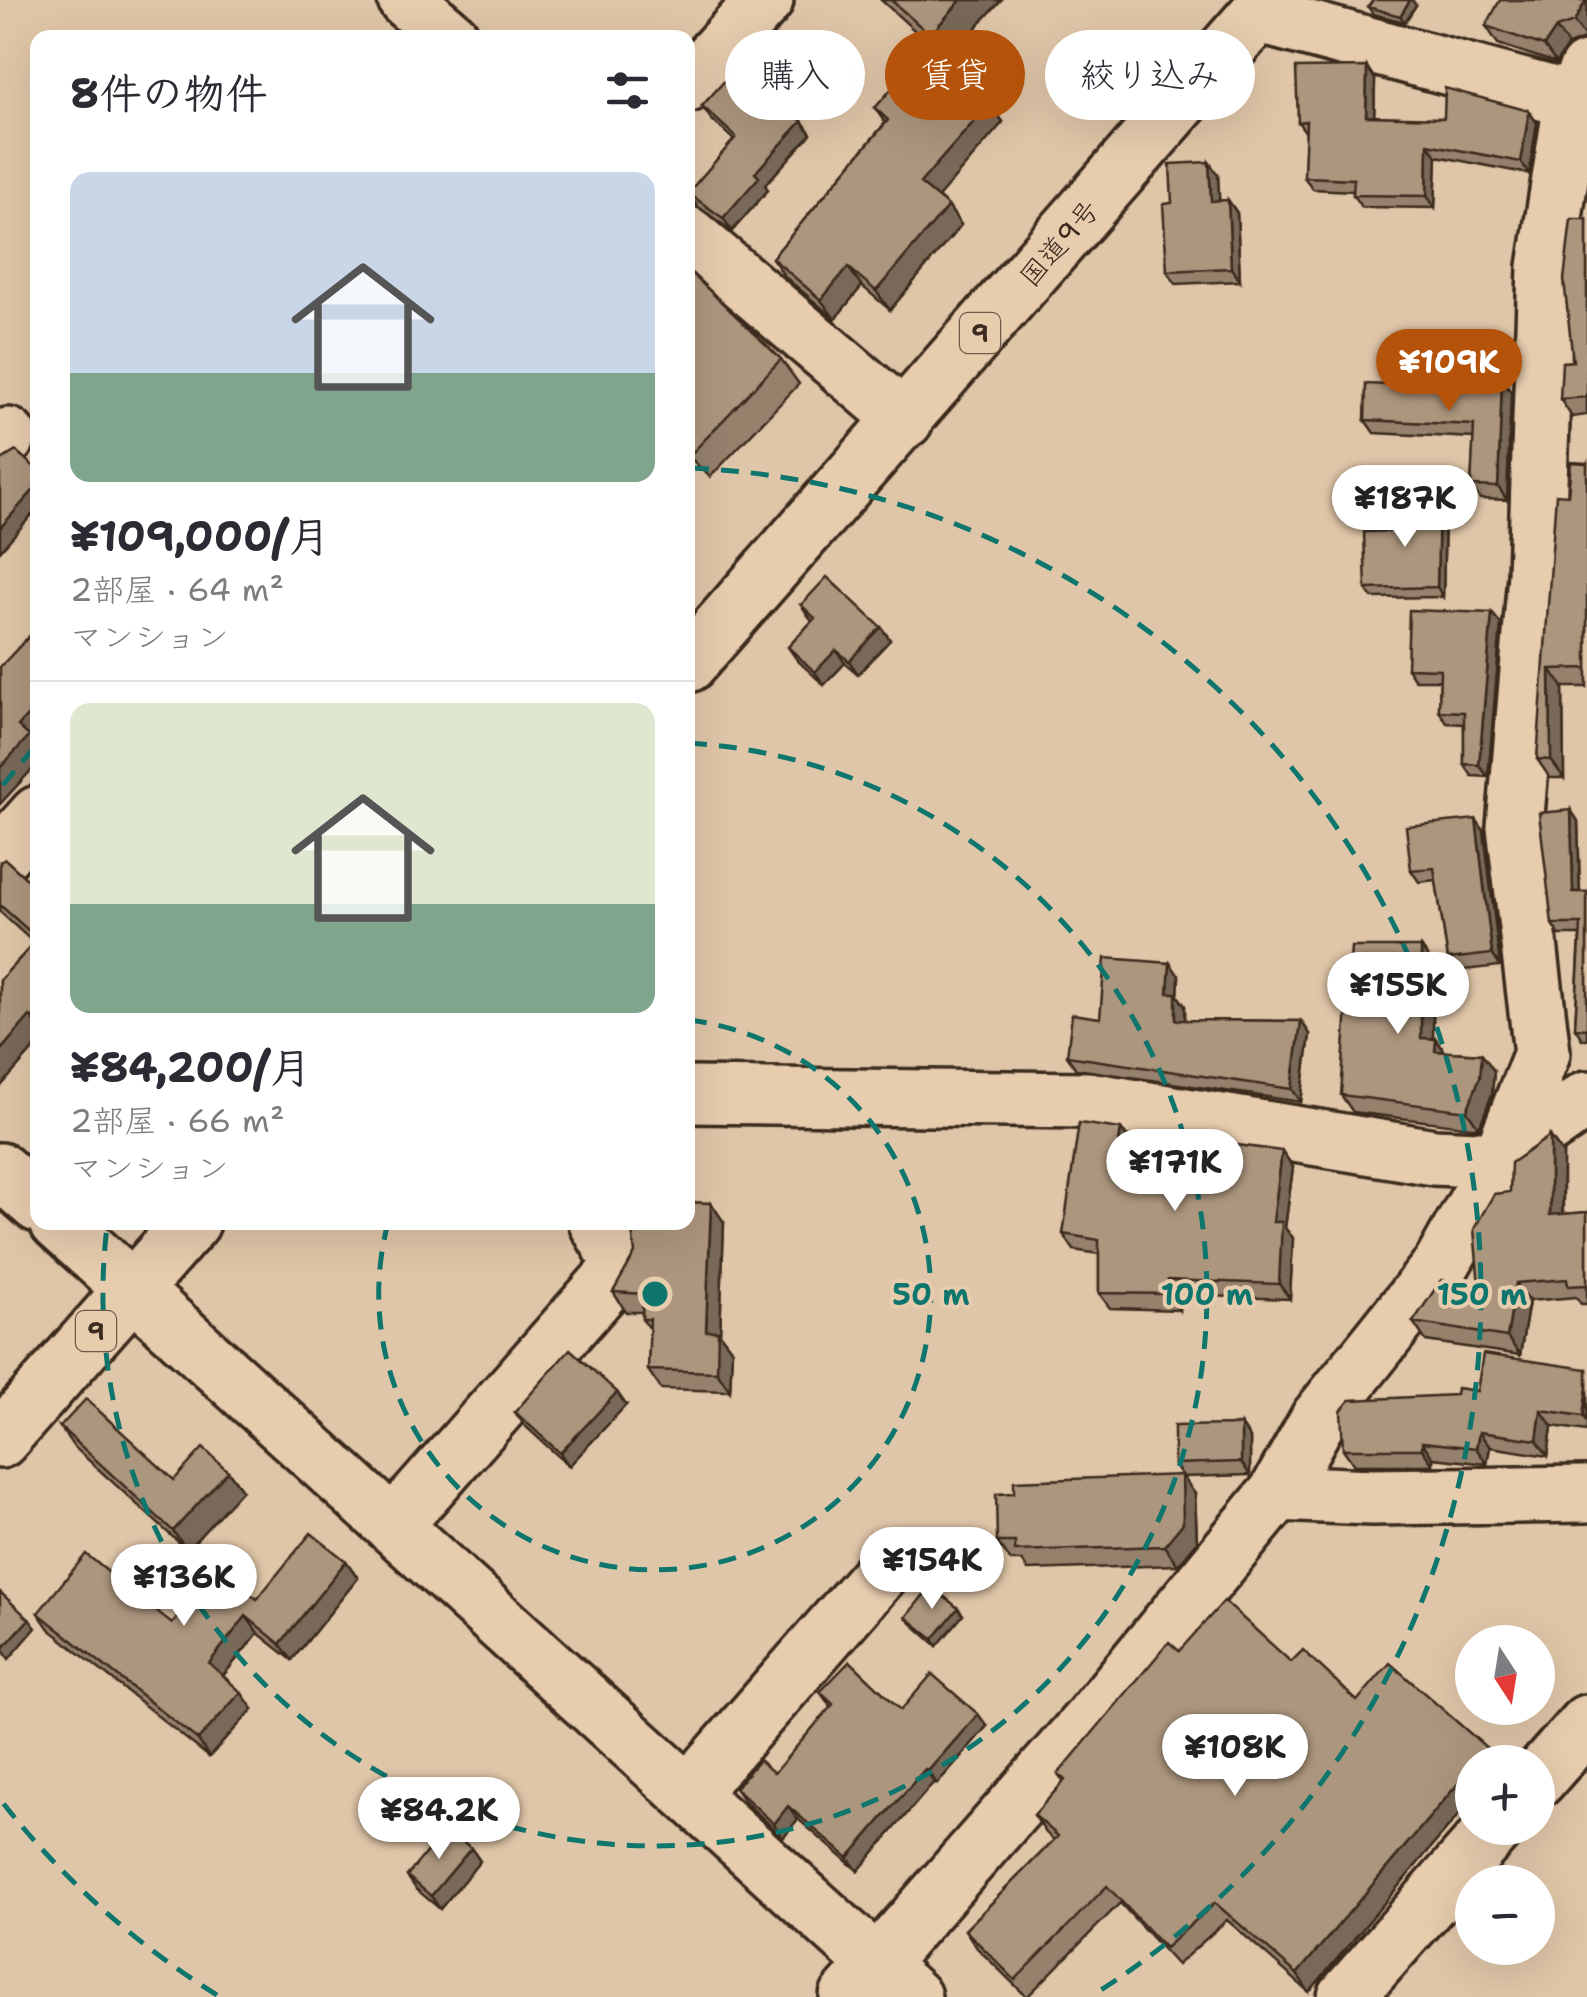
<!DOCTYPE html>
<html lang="ja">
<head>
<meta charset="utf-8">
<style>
	:root { --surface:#fff; --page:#f7f7f7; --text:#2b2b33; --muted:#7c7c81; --line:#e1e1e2; --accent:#b45309 }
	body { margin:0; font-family:"Shantell Sans","Klee One",sans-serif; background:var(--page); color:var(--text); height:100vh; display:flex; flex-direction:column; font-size:38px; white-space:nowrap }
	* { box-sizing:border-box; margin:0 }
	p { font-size:32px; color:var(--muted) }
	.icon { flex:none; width:55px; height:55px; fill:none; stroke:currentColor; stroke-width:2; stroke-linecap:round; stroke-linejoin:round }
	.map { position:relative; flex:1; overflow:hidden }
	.sheet { position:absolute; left:30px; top:30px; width:665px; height:1200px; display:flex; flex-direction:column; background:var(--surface); border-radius:20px; box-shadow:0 10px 40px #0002 }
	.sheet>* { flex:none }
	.banner { position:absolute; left:725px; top:30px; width:710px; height:90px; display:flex; gap:20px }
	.needle { width:65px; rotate:168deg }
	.fabs { position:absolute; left:1455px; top:1625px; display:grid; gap:20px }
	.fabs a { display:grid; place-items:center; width:100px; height:100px; border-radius:50%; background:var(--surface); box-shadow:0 10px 40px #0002; font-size:50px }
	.price { position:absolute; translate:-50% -85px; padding:0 22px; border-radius:35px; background:#fff; color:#222; font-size:32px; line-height:65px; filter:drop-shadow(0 2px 5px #0008) }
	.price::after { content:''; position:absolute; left:50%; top:60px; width:30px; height:22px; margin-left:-15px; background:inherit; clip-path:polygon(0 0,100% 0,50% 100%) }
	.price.on { background:var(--accent); color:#fff }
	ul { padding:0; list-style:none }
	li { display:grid; align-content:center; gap:20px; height:530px; padding:0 40px }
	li+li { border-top:2px solid var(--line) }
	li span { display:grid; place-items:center; height:310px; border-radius:20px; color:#555 }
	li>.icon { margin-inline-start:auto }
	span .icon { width:180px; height:180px; fill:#fffc; stroke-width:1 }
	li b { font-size:42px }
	h2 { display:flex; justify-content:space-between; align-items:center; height:120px; padding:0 40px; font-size:42px }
	.tag { padding:0 35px; border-radius:45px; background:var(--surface); box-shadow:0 10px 40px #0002; font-size:35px; line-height:90px }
	.tag.on { background:var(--accent); color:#fff }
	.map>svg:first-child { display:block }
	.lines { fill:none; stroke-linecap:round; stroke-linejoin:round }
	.minor-casing { stroke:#3b2a1e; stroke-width:62 }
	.highway-casing { stroke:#3b2a1e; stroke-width:62 }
	.minor { stroke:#e7ccae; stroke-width:55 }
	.highway { stroke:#e7ccae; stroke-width:55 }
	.wall { fill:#95816c; stroke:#3b2a1e; stroke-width:2.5 }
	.shaded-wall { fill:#796958; stroke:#3b2a1e; stroke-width:2.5 }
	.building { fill:#ad967e; stroke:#3b2a1e; stroke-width:2.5 }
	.ring { fill:none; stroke:#0f766e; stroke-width:5; stroke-dasharray:18 12 }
	.labels { text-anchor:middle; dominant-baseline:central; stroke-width:8; stroke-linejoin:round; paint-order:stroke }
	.shield { fill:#e7ccae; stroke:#6f5b49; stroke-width:2.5 }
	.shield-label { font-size:25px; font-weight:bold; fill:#3b2a1e }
	.street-label { font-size:28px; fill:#3b2a1e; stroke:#e7ccae }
	.centre { fill:#0f766e; stroke:#e7ccae; stroke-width:5 }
	.ring-label { font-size:30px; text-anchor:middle; font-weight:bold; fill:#0f766e; stroke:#e7ccae; stroke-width:8; stroke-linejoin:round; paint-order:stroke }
</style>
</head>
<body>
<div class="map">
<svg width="1587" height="1997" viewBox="0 0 1587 1997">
	<rect width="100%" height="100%" fill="#e0c6a8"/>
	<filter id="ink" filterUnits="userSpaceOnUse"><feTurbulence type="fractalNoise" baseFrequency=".01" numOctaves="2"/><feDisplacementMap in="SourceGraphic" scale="20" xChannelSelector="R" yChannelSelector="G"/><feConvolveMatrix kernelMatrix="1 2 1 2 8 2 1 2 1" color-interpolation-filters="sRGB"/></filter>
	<g filter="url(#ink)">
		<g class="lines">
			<defs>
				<path id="minor" d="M406 0 451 38
					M1257 15 1587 104
					M688 84 765 0
					M688 235 905 420
					M0 446 8 436
					M0 856 38 814
					M688 1095 1088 1100 1434 1157 1500 1160 1587 1099
					M0 1171 38 1204
					M58 1222 913 1997
					M1277 1493 1371 1497 1587 1494
					M393 1526 617 1272V1256L597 1222
					M1538 1779 1587 1723
					M689 1793 885 1568
					M848 1997 1090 1721 1277 1493 1319 1418 1442 1264 1500 1160 1542 1053 1515 827 1536 575 1546 267 1572 103 1587 70
					M1346 1997 1495 1828"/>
				<path id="highway" d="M688 664 1270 0
					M0 1440 192 1222"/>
			</defs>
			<use href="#minor" class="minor-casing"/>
			<use href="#highway" class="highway-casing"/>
			<use href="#minor" class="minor"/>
			<use href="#highway" class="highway"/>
		</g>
		<path class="wall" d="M881 0H1001L947 60Z
			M1587 0V38L1568 45 1556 63 1498 44 1486 26Z
			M1416 5 1405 22 1373 14 1368 7Z
			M1375 79 1374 116 1537 123 1529 174 1437 156 1435 208 1361 207 1353 195V191L1313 189 1304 177 1306 133 1298 122Z
			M753 99 802 121 811 134 765 185 768 190 732 231 697 206 688 193 734 140 711 119 702 106Z
			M990 103 1003 122 938 197 948 206 961 225 890 310 862 286 835 319 785 277 772 258 885 123 875 108Z
			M1218 175 1219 201 1228 200 1237 213 1240 281 1176 284 1167 271 1172 203Z
			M1587 219V415L1572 417 1560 399 1573 361Z
			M688 270 781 359 799 384 710 477 688 456Z
			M1511 392 1507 500 1480 499 1471 486 1474 438 1374 433 1365 420Z
			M1587 463V687H1563L1564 778H1550L1537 759 1568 495Z
			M1445 513 1443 597 1372 598 1366 589 1395 531Z
			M801 605 881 627 890 640 858 674 845 663 824 685 797 660 788 647 812 621Z
			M1501 624 1488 777 1472 776 1464 764V724L1447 723 1439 711 1440 680H1415L1407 668Z
			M1578 821 1580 892H1587V1039H1582L1575 1028 1580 935H1559L1552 924Z
			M1484 831 1500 966 1456 971 1448 959 1436 880 1419 882 1411 870Z
			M0 862 38 889V1044L0 1087V980L34 943 0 912Z
			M1421 947 1433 964V1039H1436L1445 1052 1482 1054 1494 1071 1492 1094 1479 1128 1353 1112 1341 1095Z
			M1179 976 1178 996 1185 1006V1020L1301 1021 1310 1034 1301 1102 1076 1069 1067 1056 1100 1018Z
			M1121 1129 1132 1144 1130 1156 1196 1165 1282 1151 1293 1167 1285 1228 1293 1238 1290 1299 1179 1295V1310L1110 1308 1099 1293V1254L1074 1250 1063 1234Z
			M1550 1136 1563 1154V1214L1587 1212V1304H1581L1576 1297 1529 1301 1520 1355 1426 1341 1413 1322 1479 1286 1510 1192Z
			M724 1222 720 1334 732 1350 730 1391 661 1389 648 1370 650 1329 642 1319V1312H626L613 1292Z
			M1587 1369V1431L1552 1426 1548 1456 1490 1447 1487 1464 1433 1458V1465H1354L1343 1449 1456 1395Z
			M626 1405 569 1466 524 1425 515 1412Z
			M1241 1425 1250 1438V1475L1183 1477 1174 1464Z
			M60 1427 174 1480 228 1471 242 1490 187 1550 73 1446Z
			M1195 1494 1197 1542 1178 1565 1028 1570 1022 1561H1011L997 1542Z
			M346 1561 358 1578 292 1660 258 1633 223 1676 253 1709 209 1757 49 1629 38 1613 172 1624 257 1599Z
			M958 1608 963 1615 937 1646 911 1623 906 1617Z
			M1179 1651 1291 1662 1357 1701 1472 1762V1799L1309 1992 1227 1920 1177 1965 1120 1903 1027 1997 977 1948 965 1930 1054 1840 1046 1833 1034 1815 1064 1782 1058 1774Z
			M820 1692 901 1710 987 1726 937 1784 934 1782 858 1871 798 1819 783 1837 744 1801 735 1788 774 1773 831 1707Z
			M471 1848 480 1861 440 1909 416 1889 407 1876Z"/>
		<path class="shaded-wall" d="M961 0H1001L947 60 930 35Z
			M1410 0H1412L1416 5 1405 22 1400 16Z
			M1586 0H1587L1586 39 1574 22Z
			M1556 28 1568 45 1556 63 1544 46Z
			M1367 67 1375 79 1374 128 1366 116Z
			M990 103 1003 122 934 202 920 183Z
			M1529 111 1537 123 1529 174 1521 162Z
			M802 121 811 134 765 185 768 190 732 231 723 218 755 173Z
			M1428 144 1437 156 1435 208 1427 196Z
			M1209 162 1218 175 1220 214 1211 201Z
			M1228 200 1237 213 1240 281 1231 268Z
			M948 206 961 225 890 310 876 291Z
			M848 267 862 286 835 319 821 300Z
			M1502 379 1511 392 1507 500 1498 487Z
			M38 485V508L0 551V528Z
			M1439 504 1445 513 1443 597 1437 587Z
			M1492 613 1501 624 1488 777 1479 765Z
			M881 627 890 640 858 674 849 661Z
			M836 650 845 663 824 685 815 672Z
			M1550 669 1563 687 1564 778 1551 760Z
			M38 704V740L34 743 38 748V763L0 804V768L18 726Z
			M1571 810 1578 821 1580 903 1573 892Z
			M1476 819 1484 831 1500 966 1492 954Z
			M1421 947 1433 964V1055L1421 1038Z
			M1170 963 1179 976 1178 996 1185 1006V1033L1176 1020 1168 993Z
			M30 1016 38 1027V1044L0 1087V1051Z
			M1301 1021 1310 1034 1301 1102 1292 1089Z
			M1436 1039 1448 1056 1435 1051Z
			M1482 1054 1494 1071 1492 1094 1479 1128 1467 1111Z
			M1121 1129 1132 1144 1128 1170 1117 1154Z
			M1550 1136 1563 1154 1562 1233 1550 1215Z
			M1282 1151 1293 1167 1285 1228 1293 1238 1290 1299 1279 1284 1273 1222Z
			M711 1203 724 1222 720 1334 732 1350 730 1391 717 1372 706 1331Z
			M1168 1280 1179 1295V1310L1168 1294Z
			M1516 1283 1529 1301 1520 1355 1507 1337Z
			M1587 1387V1422L1583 1416Z
			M617 1392 626 1405 569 1466 560 1453Z
			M1541 1410 1552 1426 1548 1456 1537 1440Z
			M1241 1425 1250 1438V1475L1241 1462Z
			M1479 1432 1490 1447 1487 1464 1476 1448Z
			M1422 1442 1433 1458V1465L1422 1449Z
			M228 1471 242 1490 187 1550 173 1531Z
			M1182 1475 1195 1494 1197 1542 1178 1565 1164 1546Z
			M346 1561 358 1578 292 1660 280 1644Z
			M958 1608 963 1615 937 1646 933 1639Z
			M246 1616 258 1633 220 1679 209 1663Z
			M29 1619 36 1628 9 1659 2 1649Z
			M241 1692 253 1709 209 1757 198 1740Z
			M978 1714 987 1726 937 1784 928 1771Z
			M1488 1749 1497 1762H1476Z
			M1472 1767V1799L1309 1992 1297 1974Z
			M925 1769 934 1782 858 1871 848 1858Z
			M788 1806 798 1819 783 1837 774 1824Z
			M471 1848 480 1861 440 1909 431 1896Z"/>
		<path class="building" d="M891 0H961L930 35Z
			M1373 0H1410L1400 16 1368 7Z
			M1500 0H1586L1574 22 1556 28 1544 46 1486 26Z
			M927 48 990 103 920 183 948 206 876 291 848 267 821 300 772 258 888 120 875 108Z
			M1367 67 1366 116 1444 118 1445 88 1529 111 1521 162 1428 144 1427 196 1353 195 1354 179 1304 177 1306 121 1298 122 1296 68Z
			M728 77 753 99 764 87 802 121 755 173 759 177 723 218 688 193 736 137 702 106Z
			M1209 162 1211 201 1228 200 1231 268 1167 271 1163 204 1172 203 1170 164Z
			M1571 219H1587V397L1560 399 1562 362 1573 361 1564 280Z
			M688 270 781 359 693 452 688 447Z
			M1438 375 1502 379 1498 487 1471 486 1474 425 1365 420 1366 384 1437 387Z
			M16 451 38 470V485L0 528V461Z
			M1571 462 1587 463V668L1550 669 1551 760 1537 759 1556 494 1568 495Z
			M1396 503 1439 504 1437 587 1366 589 1364 532 1395 531Z
			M827 577 881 627 849 661 836 650 815 672 788 647 815 618 801 605Z
			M1409 610 1492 613 1479 765 1464 764V712L1439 711 1440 669 1407 668Z
			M38 627V704L18 726 29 736 0 768V667Z
			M1571 810 1573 892H1587V1029L1575 1028 1581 924H1552L1539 813Z
			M1476 819 1492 954 1448 959 1434 868 1411 870 1406 826Z
			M5 859 38 889V939L0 905V862Z
			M38 939V1022L30 1016 0 1051V980Z
			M1351 947H1421V1038L1436 1039 1435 1051 1482 1054 1480 1077 1467 1111 1341 1095Z
			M1105 958 1170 963 1168 993H1176V1020L1301 1021 1292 1089 1067 1056 1072 1014 1100 1018Z
			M1079 1123 1121 1129 1117 1154 1196 1165 1199 1140 1282 1151 1273 1222H1282L1279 1284 1168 1280V1294L1099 1293V1240L1063 1234Z
			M1550 1136V1215L1587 1212V1285L1568 1286 1567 1279 1516 1283 1507 1337 1413 1322 1441 1280 1479 1286 1474 1229 1494 1194 1510 1192 1511 1163Z
			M688 1202 711 1203 706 1331H718L717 1372 648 1370 650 1319H642L643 1294 613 1292 635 1253 631 1222H688Z
			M570 1349 617 1392 560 1453 515 1412Z
			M1483 1354 1587 1369V1387L1583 1416 1541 1410 1537 1440 1479 1432 1476 1448 1422 1442V1449H1343L1341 1411 1350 1400 1456 1395 1457 1388 1477 1391Z
			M86 1399 174 1480 203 1448 228 1471 173 1531 60 1427Z
			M1241 1425V1462L1174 1464V1426Z
			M1182 1475 1183 1523 1164 1546 1015 1551V1542H997L996 1494 1014 1493V1481Z
			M311 1533 346 1561 280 1644 246 1616 209 1663 241 1692 198 1740 38 1613 86 1554 172 1624 217 1567 257 1599Z
			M931 1586 958 1608 933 1639 906 1617Z
			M0 1592 29 1619 2 1649 0 1648Z
			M1224 1601 1291 1662 1303 1650 1357 1701 1390 1663 1488 1749 1476 1762H1472V1767L1297 1974 1215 1903 1165 1948 1107 1886 1015 1980 965 1930 1058 1836 1034 1815 1065 1780 1058 1774 1169 1642 1179 1651Z
			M850 1661 901 1710 932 1674 978 1714 928 1771 925 1769 848 1858 788 1806 774 1824 735 1788 759 1760 774 1773 833 1704 820 1692Z
			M446 1828 471 1848 431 1896 407 1876Z"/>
	</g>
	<g class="ring">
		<path d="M689 1020A276 276 0 1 1 388 1223"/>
		<path d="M689 743A552 552 0 1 1 107 1227"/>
		<path d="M217 1995A827 827 0 0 1 3 1803M3 785A827 827 0 0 1 36 746M691 468A827 827 0 0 1 1093 1995"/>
	</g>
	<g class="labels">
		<g class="shield">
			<rect x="960" y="313" width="40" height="40" rx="8"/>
			<rect x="76" y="1311" width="40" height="40" rx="8"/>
		</g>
		<g class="shield-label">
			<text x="980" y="333">9</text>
			<text x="96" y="1331">9</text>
		</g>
		<g class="street-label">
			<text transform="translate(1059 243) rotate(-49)">国道9号</text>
		</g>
	</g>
	<circle cx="655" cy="1294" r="15" class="centre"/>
	<g class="ring-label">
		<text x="931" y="1305">50 m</text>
		<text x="1207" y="1305">100 m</text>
		<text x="1482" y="1305">150 m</text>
	</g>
</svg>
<div class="fabs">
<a><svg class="needle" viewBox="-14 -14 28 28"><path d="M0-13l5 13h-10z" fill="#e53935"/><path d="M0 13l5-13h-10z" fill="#7c7c81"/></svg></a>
<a>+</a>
<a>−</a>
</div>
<b class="price on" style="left:1449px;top:414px">¥109K</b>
<b class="price" style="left:1405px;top:550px">¥187K</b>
<b class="price" style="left:1398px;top:1037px">¥155K</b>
<b class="price" style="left:1175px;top:1214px">¥171K</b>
<b class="price" style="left:932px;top:1612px">¥154K</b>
<b class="price" style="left:184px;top:1629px">¥136K</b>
<b class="price" style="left:1235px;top:1799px">¥108K</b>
<b class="price" style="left:439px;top:1862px">¥84.2K</b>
<div class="banner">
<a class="tag">購入</a>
<a class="tag on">賃貸</a>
<a class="tag">絞り込み</a>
</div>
<section class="sheet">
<h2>8件の物件<svg class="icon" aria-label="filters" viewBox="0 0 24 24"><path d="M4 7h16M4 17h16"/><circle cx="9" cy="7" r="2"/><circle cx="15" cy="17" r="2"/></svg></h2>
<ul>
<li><span style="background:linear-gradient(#c9d6e8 65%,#7fa58c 0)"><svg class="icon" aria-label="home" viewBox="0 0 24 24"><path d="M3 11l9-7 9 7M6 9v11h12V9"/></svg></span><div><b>¥109,000/月</b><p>2部屋 · 64 m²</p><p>マンション</p></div></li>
<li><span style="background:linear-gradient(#dfe7d0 65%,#7fa58c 0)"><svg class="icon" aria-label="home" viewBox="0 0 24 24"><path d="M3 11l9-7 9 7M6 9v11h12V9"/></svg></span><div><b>¥84,200/月</b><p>2部屋 · 66 m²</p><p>マンション</p></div></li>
</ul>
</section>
</div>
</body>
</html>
